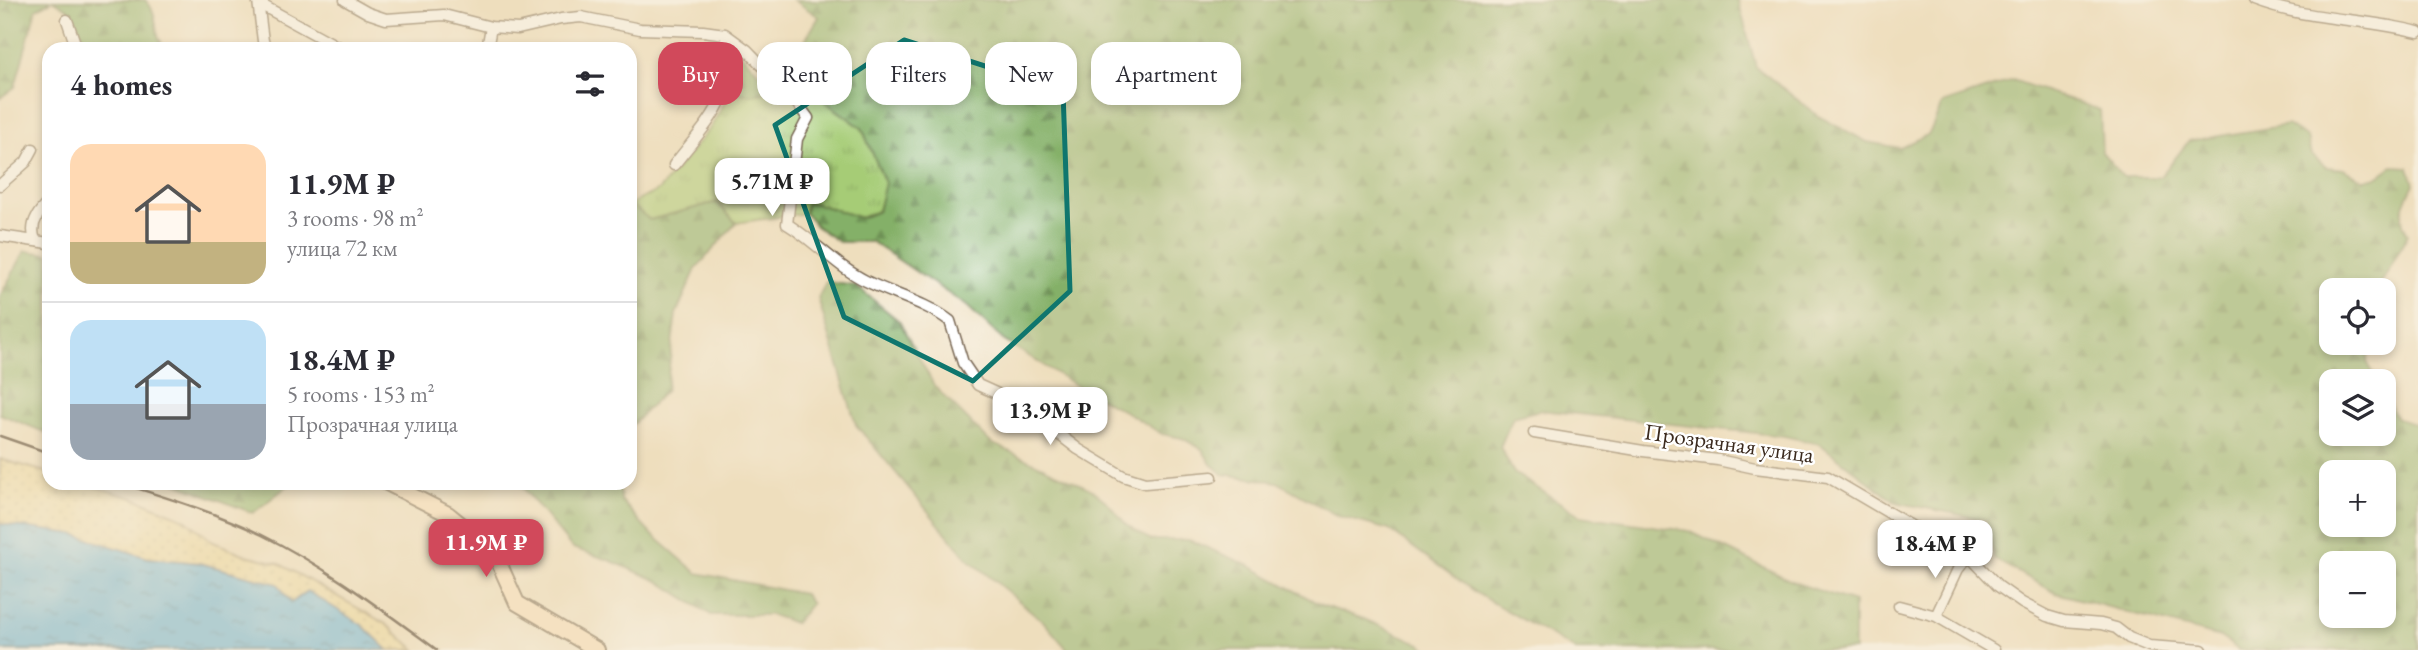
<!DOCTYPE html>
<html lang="en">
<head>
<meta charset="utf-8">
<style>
	:root { --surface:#fff; --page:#f7f7f7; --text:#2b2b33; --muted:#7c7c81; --line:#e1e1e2; --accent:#d1495b }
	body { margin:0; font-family:"EB Garamond",serif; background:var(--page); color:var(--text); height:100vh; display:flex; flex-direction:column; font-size:26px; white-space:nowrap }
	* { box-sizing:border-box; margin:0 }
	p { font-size:23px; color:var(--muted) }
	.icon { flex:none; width:38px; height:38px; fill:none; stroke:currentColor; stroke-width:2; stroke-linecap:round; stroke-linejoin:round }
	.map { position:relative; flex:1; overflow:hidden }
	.sheet { position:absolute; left:42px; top:42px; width:595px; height:448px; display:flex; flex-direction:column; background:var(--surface); border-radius:21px; box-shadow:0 4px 10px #0003 }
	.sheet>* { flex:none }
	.hud { position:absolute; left:658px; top:42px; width:665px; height:63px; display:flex; gap:14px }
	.buttons { position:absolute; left:2319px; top:278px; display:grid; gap:14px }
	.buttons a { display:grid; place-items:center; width:77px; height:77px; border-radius:14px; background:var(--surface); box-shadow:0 4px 10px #0003; font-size:35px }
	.price { position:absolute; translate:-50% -60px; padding:0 16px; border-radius:14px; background:#fff; color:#222; font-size:23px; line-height:46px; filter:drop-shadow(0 2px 4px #0008) }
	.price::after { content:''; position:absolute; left:50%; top:42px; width:21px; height:16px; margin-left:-10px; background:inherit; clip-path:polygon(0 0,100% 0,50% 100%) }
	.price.on { background:var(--accent); color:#fff }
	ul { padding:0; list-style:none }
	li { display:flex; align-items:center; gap:21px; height:175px; padding:0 28px }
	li+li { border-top:2px solid var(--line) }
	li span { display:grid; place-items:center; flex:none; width:196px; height:140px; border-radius:21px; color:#555 }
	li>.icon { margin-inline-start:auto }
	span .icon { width:84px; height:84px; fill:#fffc; stroke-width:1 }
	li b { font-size:30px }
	h2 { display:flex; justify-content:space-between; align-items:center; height:84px; padding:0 28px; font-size:30px }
	.tag { padding:0 24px; border-radius:21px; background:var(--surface); box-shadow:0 4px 10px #0003; font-size:24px; line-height:63px }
	.tag.on { background:var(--accent); color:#fff }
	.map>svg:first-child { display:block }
	.grass { fill:url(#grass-tufts); stroke:#707b4a; stroke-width:2 }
	.forest { fill:url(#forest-firs); stroke:#606d42; stroke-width:2; fill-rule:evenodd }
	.sand { fill:url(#sand-dots); stroke:#94825e; stroke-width:2 }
	.water { fill:url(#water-ripples); stroke:#547282; stroke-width:2 }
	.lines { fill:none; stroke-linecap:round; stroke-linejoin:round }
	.street-casing { stroke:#7a6956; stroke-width:13 }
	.secondary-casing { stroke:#7a6956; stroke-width:18 }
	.street { stroke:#fff; stroke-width:10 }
	.secondary { stroke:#fde5c5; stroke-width:14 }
	.rail { stroke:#3b2a1e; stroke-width:2.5 }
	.marked { fill:none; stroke:#0f766e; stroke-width:5; stroke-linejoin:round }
	.labels { text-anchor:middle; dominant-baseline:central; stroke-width:5; stroke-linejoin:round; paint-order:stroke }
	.street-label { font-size:23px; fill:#3b2a1e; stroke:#fff }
</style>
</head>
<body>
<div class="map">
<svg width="2418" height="650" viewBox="0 0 2418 650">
	<defs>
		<pattern id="grass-tufts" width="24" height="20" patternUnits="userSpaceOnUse" patternTransform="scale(1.75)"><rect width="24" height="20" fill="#a6cc76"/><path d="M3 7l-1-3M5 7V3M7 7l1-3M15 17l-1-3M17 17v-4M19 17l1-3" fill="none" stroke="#90af66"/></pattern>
		<pattern id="forest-firs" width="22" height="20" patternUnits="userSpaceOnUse" patternTransform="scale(1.75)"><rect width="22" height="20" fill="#84b067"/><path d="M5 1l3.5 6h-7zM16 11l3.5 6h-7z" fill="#6d8f54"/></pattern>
		<pattern id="sand-dots" width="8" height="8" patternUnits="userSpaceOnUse" patternTransform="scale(1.75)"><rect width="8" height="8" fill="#eeda9e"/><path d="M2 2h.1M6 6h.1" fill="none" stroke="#cdbb88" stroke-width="1.8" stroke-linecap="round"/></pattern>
		<pattern id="water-ripples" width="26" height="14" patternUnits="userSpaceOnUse" patternTransform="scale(1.75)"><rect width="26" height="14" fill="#6cbae6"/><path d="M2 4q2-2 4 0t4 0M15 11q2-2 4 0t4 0" fill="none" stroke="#5a97ba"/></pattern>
	</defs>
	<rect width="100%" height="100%" fill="#fff"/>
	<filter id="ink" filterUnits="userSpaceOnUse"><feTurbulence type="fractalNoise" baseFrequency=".0143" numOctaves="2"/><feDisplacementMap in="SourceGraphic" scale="14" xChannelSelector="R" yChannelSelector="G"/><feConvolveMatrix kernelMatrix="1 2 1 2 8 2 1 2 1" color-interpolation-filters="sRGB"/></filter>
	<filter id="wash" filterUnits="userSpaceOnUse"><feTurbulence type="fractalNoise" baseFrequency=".00686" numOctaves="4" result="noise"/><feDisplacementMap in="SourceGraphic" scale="28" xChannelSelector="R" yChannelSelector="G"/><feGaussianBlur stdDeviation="1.57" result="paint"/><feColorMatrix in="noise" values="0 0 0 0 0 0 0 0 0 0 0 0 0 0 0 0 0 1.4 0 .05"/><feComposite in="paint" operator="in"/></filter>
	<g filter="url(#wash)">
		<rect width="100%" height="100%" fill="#eedebd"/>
		<path class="grass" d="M802 85 862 128 886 183 878 211 861 218 814 203 806 204 805 213 736 223 717 202 649 220 631 204 659 190 711 127 731 91 751 95Z"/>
		<path class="forest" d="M0 0H145C160 13 152 36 166 49H88L72 12 53 0 36 9 15 87 0 98Z
			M794 0H1738L1756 67 1818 116 1867 142 1900 148 1929 134 1942 104 2013 80 2100 110 2102 152 2123 177H2160L2189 141 2287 125 2307 138 2311 155 2326 167 2344 169 2364 180 2377 177 2393 166 2409 167 2414 184C2406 201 2395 217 2408 234L2378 290H2331V343H2369L2367 362 2378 381 2331 382V434H2384V393L2397 419 2418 425V650H2239L2220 637 2056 593 1994 559 1986 520 1895 502 1820 444 1784 436 1540 410 1513 417 1500 447 1514 473 1581 516 1689 531 1796 583 1854 602V650H1576L1476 593 1389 530 1338 516 1277 482 1223 474 1211 464 1202 449 1182 438 1162 434 1128 413 1078 387 1003 340 967 306 872 242H839L816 226 805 213 806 204 814 203 861 218 878 211 885 183 862 128 802 85 751 95 731 91V55L738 51 771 85 791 63 819 17ZM2331 472H2384V525H2331ZM2331 564H2384V616H2331Z
			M717 202 736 223 696 269 676 314 666 390 630 427V204L650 220Z
			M25 251 49 254V434L0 414V296Z
			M826 282 856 286 899 321 935 387 991 443 1091 489 1108 503 1126 524 1150 540H1189L1250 566 1321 605 1364 619 1421 644 1428 650H1068L1043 621 967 558 856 425 818 298Z
			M176 483H291L253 513Z
			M519 483H619L621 500 647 530 697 573 804 594 811 604 795 623 771 615H711L658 581 609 560 572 548Z"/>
		<path class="sand" d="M0 459 49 473V483H82L137 499 185 519 213 542 246 555 278 563 386 624 416 650H388L362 625 291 603 278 584 199 563 148 558 73 534 0 524Z"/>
		<path class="water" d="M0 524 73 534 148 558 199 563 278 584 291 603 307 591 362 625 388 650H0Z"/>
	</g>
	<g filter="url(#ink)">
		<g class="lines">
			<defs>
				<path id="street" d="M345 0 368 13 386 19 444 15 491 27 518 29 561 19 581 17 640 29 703 31 725 34 747 50 790 94 808 118 797 139 787 224C815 241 837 267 866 281 894 295 925 302 950 321L963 363 978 385 1000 395 1017 399 1029 406 1035 416 1078 449 1123 476 1145 483 1212 477
					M2254 0C2305 20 2364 18 2418 32
					M258 1 263 41 267 49
					M258 3 342 49
					M67 20 77 49
					M487 49 491 27
					M674 165C708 121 740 95 725 34
					M0 185 26 162 33 149
					M0 236 49 243
					M35 240C29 225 38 212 49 202
					M1534 433 1643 451 1718 460 1755 468 1828 477 1913 527 1961 539 1967 544 1974 561 1998 586 2022 603 2047 616 2064 621 2101 624 2116 628 2129 638 2149 646 2202 650
					M1899 606 1936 616 1958 569 1971 553
					M1936 616 1994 650"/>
				<path id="secondary" d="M387 483 448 514 489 547 494 552 517 603 597 650"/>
			</defs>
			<use href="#street" class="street-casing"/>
			<use href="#secondary" class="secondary-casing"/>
			<use href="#street" class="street"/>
			<use href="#secondary" class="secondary"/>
			<path class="rail" d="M0 436 49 453
				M120 483C168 498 217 513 262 535 325 566 381 609 437 650"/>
		</g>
	</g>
	<path d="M0 0H2418V650H0ZM904 40 1063 91 1070 291 973 381 844 317 775 125Z" fill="#eedebd" fill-opacity=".55" fill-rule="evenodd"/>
	<path class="marked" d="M904 40 1063 91 1070 291 973 381 844 317 775 125Z"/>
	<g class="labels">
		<g class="street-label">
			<text transform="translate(1729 443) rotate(8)">Прозрачная улица</text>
		</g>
	</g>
</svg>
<div class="buttons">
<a><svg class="icon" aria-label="locate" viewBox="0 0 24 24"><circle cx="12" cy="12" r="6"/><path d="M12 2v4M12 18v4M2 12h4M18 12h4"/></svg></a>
<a><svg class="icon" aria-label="layers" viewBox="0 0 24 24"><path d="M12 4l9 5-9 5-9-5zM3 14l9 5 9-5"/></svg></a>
<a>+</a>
<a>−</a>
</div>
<b class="price" style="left:772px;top:218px">5.71M ₽</b>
<b class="price" style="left:1050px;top:447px">13.9M ₽</b>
<b class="price on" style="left:486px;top:579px">11.9M ₽</b>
<b class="price" style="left:1935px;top:580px">18.4M ₽</b>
<div class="hud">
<a class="tag on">Buy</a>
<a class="tag">Rent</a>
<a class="tag">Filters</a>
<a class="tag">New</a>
<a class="tag">Apartment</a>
</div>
<section class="sheet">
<h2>4 homes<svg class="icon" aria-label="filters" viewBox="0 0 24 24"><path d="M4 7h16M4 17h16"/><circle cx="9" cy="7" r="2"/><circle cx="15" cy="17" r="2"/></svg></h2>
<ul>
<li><span style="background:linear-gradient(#ffd9b3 70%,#c2b280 0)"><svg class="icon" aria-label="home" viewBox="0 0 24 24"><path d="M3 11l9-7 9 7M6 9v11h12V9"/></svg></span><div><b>11.9M ₽</b><p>3 rooms · 98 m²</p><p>улица 72 км</p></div></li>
<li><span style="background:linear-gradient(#bfe0f5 60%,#9aa5b1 0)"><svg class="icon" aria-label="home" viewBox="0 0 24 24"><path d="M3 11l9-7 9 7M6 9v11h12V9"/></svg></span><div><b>18.4M ₽</b><p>5 rooms · 153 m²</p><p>Прозрачная улица</p></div></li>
</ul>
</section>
</div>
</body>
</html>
